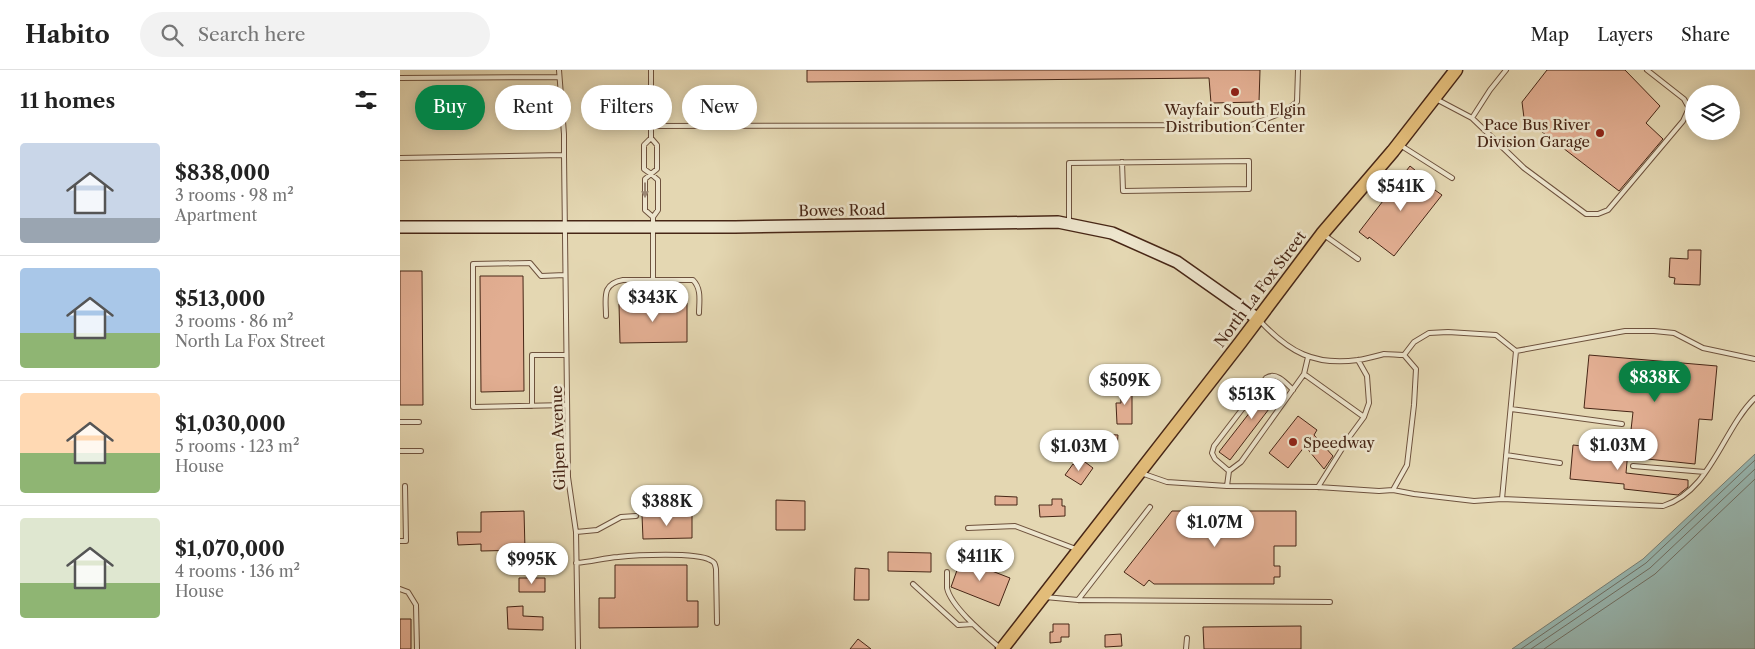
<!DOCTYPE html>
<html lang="en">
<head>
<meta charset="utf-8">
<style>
	:root { --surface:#fff; --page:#f2f2f2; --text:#222; --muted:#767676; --line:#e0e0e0; --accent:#0b8043 }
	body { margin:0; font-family:"Libre Caslon Text",serif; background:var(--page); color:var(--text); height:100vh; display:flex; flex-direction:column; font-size:19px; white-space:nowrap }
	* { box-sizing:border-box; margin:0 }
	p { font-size:16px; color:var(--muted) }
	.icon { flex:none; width:28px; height:28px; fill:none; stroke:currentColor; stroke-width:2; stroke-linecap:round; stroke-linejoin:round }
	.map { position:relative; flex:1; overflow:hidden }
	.details { display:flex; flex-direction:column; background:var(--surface); width:400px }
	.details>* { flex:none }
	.guide { position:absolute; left:15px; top:15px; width:475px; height:45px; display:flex; gap:10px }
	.tools { position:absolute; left:1285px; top:15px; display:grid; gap:10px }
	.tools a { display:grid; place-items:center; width:55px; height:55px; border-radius:50%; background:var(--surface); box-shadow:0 2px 12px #0003; font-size:25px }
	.price { position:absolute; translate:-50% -42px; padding:0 11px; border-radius:18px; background:#fff; color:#222; font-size:16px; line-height:32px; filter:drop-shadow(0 1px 2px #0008) }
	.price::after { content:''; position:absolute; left:50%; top:30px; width:15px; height:11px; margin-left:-8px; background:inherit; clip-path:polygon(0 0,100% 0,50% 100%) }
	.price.current { background:var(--accent); color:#fff }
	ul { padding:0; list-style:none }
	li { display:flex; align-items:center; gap:15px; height:125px; padding:0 20px }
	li+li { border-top:1px solid var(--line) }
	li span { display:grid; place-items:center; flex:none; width:140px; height:100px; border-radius:5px; color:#555 }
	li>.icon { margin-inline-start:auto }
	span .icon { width:60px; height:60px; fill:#fffc; stroke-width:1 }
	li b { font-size:21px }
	h2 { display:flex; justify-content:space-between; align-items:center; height:60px; padding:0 20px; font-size:21px }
	.tag { padding:0 18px; border-radius:22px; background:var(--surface); box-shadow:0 2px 12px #0003; font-size:18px; line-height:45px }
	.tag.current { background:var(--accent); color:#fff }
	header { display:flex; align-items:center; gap:30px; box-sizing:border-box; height:70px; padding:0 25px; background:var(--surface); border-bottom:1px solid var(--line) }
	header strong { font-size:24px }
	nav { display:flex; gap:28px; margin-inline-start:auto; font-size:18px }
	.search { width:350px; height:45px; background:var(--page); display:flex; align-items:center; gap:12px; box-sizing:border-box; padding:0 18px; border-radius:28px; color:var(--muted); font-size:19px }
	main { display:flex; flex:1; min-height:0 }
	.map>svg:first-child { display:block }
	.water { fill:#97b8b3; stroke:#777e74 }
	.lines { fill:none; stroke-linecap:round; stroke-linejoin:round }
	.shore { stroke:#6f6f64; stroke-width:1 }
	.building { fill:#e2ae92; stroke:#472616 }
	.lane-casing { stroke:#6e523d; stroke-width:6 }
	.secondary-casing { stroke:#472616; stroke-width:14 }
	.primary-casing { stroke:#472616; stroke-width:15 }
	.lane { stroke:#ede5cd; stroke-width:4 }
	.secondary { stroke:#ede5cd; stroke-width:11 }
	.primary { stroke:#e2bc79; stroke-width:12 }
	.oneway { fill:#9a8672 }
	.poi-dot { fill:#8f2418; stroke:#ede5cd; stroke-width:2 }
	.labels { text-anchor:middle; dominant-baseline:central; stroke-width:5; stroke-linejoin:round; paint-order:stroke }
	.poi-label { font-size:15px; fill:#472616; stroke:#ede5cd }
	.street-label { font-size:15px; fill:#472616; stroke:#ede5cd }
</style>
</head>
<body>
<header>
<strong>Habito</strong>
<div class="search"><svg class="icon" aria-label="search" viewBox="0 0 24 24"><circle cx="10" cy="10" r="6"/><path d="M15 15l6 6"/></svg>Search here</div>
<nav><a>Map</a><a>Layers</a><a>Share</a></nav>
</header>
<main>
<section class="details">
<h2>11 homes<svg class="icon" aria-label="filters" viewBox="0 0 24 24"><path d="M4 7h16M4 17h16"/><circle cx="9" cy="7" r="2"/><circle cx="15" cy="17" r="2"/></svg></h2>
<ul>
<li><span style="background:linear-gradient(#c9d6e8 75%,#9aa5b1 0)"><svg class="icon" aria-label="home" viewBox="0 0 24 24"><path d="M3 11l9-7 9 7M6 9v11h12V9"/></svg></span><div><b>$838,000</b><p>3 rooms · 98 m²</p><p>Apartment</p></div></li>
<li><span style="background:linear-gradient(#a9c7e8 65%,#8fb573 0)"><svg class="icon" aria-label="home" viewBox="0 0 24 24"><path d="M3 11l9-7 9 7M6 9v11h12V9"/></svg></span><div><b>$513,000</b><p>3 rooms · 86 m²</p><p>North La Fox Street</p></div></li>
<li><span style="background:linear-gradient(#ffd9b3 60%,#8fb573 0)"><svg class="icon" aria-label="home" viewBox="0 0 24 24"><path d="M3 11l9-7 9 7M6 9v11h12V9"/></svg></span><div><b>$1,030,000</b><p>5 rooms · 123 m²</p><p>House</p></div></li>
<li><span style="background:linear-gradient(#dfe7d0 65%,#8fb573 0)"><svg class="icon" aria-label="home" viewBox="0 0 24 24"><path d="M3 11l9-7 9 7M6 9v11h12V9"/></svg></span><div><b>$1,070,000</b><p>4 rooms · 136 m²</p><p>House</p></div></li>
</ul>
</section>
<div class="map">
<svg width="1355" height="579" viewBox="0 0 1355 579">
	<rect width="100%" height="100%" fill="#e4d7b2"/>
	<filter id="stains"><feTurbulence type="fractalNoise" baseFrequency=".004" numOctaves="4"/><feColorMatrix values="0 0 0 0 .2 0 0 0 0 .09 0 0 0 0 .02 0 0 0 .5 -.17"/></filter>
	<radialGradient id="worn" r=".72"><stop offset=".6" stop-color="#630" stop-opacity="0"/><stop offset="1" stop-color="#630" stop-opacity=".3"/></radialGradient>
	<path class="water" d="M1355 384V579H1112L1243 489Z"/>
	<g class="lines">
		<path class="shore" d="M1121 579 1246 493 1355 390
			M1131 579 1250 498 1355 399
			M1144 579 1255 504 1355 409"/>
	</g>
	<path class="building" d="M407 0H860L859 32 811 33 809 8 407 12Z
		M1147 0H1225L1260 36 1246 53 1263 69 1219 121 1124 48 1122 32Z
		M1010 96 1021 105 1018 108 1042 125 994 186 969 167 968 169 959 162Z
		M1288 180H1301L1300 215 1274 214 1275 208 1269 207 1270 188 1288 189Z
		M0 201H22L23 335H0Z
		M80 206H123L124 321 81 322Z
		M287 233V272L220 273 219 234Z
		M1189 285 1317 296 1312 350 1299 349 1295 394 1228 387 1233 342 1184 338Z
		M875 310 885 318 830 390 819 382Z
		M732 316V354H717L716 333H721L720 317Z
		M898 346 917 360 914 365 933 386 924 399 905 376 888 398 869 383Z
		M699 364 718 365 717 378 698 377Z
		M1173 375 1228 381 1226 403 1288 410V417L1278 425 1224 419V414L1170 409Z
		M681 389 693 398 681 415 665 405 673 394 676 396Z
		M595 426 617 427V435H595Z
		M652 429H662V436H665V446L640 447 639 435H652Z
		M376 430 405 431V460H376Z
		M124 441 125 480 81 481V474L58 475 57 462H81V442Z
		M772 441H896V476H874V496H880V507H874V514H754L749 510 744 516 724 502Z
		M242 445H292V468L243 469Z
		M488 482 531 483V502L488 501Z
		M561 489 610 508 599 536 551 517Z
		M143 492H152V504H143Z
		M215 495H287V531H298V557L199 558V528H215Z
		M455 498 469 499V530H454Z
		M119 508H145V522H119Z
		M123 536V546L143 547V560L108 559 107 537Z
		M0 549H11V579H0Z
		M653 554H669V567H661V572L650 573V562H653Z
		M901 556V579H804L803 557Z
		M721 564 722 576 705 577V565Z
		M458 569 471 579H450Z"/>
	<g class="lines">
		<defs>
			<path id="lane" d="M159 0 164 64V85
				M0 8 159 7
				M1036 29 1072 48 1090 20 1106 0
				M1072 48 1124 98 1186 144H1198L1208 140 1283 51 1289 38 1284 29 1247 0
				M251 56V0
				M251 68V56L851 55 884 42 897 32 898 0
				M251 68 257 75V99L251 104 244 99V75Z
				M1000 75 1052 108
				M0 88 164 85 168 407 176 462 178 579
				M669 152V93L849 91V119L723 121 722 92
				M924 165 958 189
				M165 205 141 206 130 193 73 194V337L167 335
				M253 210V147L258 140V110L251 104 245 109V140L253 147
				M206 246C206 228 201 214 223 210H293C302 219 299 232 299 243
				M1116 281 1225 261H1254L1274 263 1303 278 1355 289
				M1004 285 1014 272 1029 263 1048 262 1096 265 1116 281 1102 429
				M904 304 964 347
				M132 336V285H166
				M1111 339 1222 354
				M0 352H19
				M0 381H21
				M1106 385 1160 393
				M1233 396 1305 402
				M829 401 815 389 812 383 814 376 866 308C876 301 886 313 893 320
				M741 403 767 412 827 416 918 417 979 421 993 420 1007 395 1014 335 1016 299 1004 285C997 285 991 284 984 284 976 286 967 289 958 290 914 296 889 282 860 251
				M827 416 829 401 841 392 904 304 908 287
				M918 417 950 366 964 347 969 333 967 306 958 290
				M993 420 1014 424 1074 431 1102 429 1263 436C1311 421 1322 360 1355 328
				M568 458 615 456 676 479
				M176 462 197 460 221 447 236 446
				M0 471H6L5 416
				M176 493C191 492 204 488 218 487 235 485 297 482 310 490 315 492 315 494 316 499L317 553
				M547 502C547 507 547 513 547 518 551 537 585 565 600 578
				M513 514 558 555 573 554
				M0 519 8 522 16 535 17 579
				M645 527 678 530 930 532
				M678 530 750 437
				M786 579 787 568"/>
			<path id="secondary" d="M0 157H335L658 152 712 163 777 192 858 249"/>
			<path id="primary" d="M602 579 840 273 922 164 993 81 1056 0"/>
		</defs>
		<use href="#lane" class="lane-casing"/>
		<use href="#secondary" class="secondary-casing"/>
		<use href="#primary" class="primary-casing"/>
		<use href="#lane" class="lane"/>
		<use href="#secondary" class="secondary"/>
		<use href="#primary" class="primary"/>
	</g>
	<defs><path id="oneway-solid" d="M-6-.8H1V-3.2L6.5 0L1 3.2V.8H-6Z" transform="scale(1.25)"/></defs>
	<use class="oneway" href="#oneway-solid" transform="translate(245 120) rotate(90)"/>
	<g class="poi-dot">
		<circle cx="835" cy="22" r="5"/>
		<circle cx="1200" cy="63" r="5"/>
		<circle cx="893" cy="372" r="5"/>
	</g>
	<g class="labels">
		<g class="poi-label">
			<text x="835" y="39">Wayfair South Elgin<tspan x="835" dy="17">Distribution Center</tspan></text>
			<text x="1190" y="54" text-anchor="end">Pace Bus River<tspan x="1190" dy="17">Division Garage</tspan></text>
			<text x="903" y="372" text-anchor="start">Speedway</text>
		</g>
		<g class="street-label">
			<text transform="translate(442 140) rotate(-1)">Bowes Road</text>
			<text transform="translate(860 219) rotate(-53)">North La Fox Street</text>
			<text transform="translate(158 368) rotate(-92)">Gilpen Avenue</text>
		</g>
	</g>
	<rect width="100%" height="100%" filter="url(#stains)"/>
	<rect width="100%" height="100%" fill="url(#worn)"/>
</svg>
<div class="tools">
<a><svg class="icon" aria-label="layers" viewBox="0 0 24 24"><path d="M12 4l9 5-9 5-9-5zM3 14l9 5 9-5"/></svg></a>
</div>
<b class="price" style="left:1001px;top:142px">$541K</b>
<b class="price" style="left:253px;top:253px">$343K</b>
<b class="price current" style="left:1255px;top:333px">$838K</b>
<b class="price" style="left:725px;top:336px">$509K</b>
<b class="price" style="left:852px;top:350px">$513K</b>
<b class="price" style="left:1218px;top:401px">$1.03M</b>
<b class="price" style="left:679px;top:402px">$1.03M</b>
<b class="price" style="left:267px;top:457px">$388K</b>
<b class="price" style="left:815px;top:478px">$1.07M</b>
<b class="price" style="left:580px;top:512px">$411K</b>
<b class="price" style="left:132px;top:515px">$995K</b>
<div class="guide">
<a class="tag current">Buy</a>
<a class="tag">Rent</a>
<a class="tag">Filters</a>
<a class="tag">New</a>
</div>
</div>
</main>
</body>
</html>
